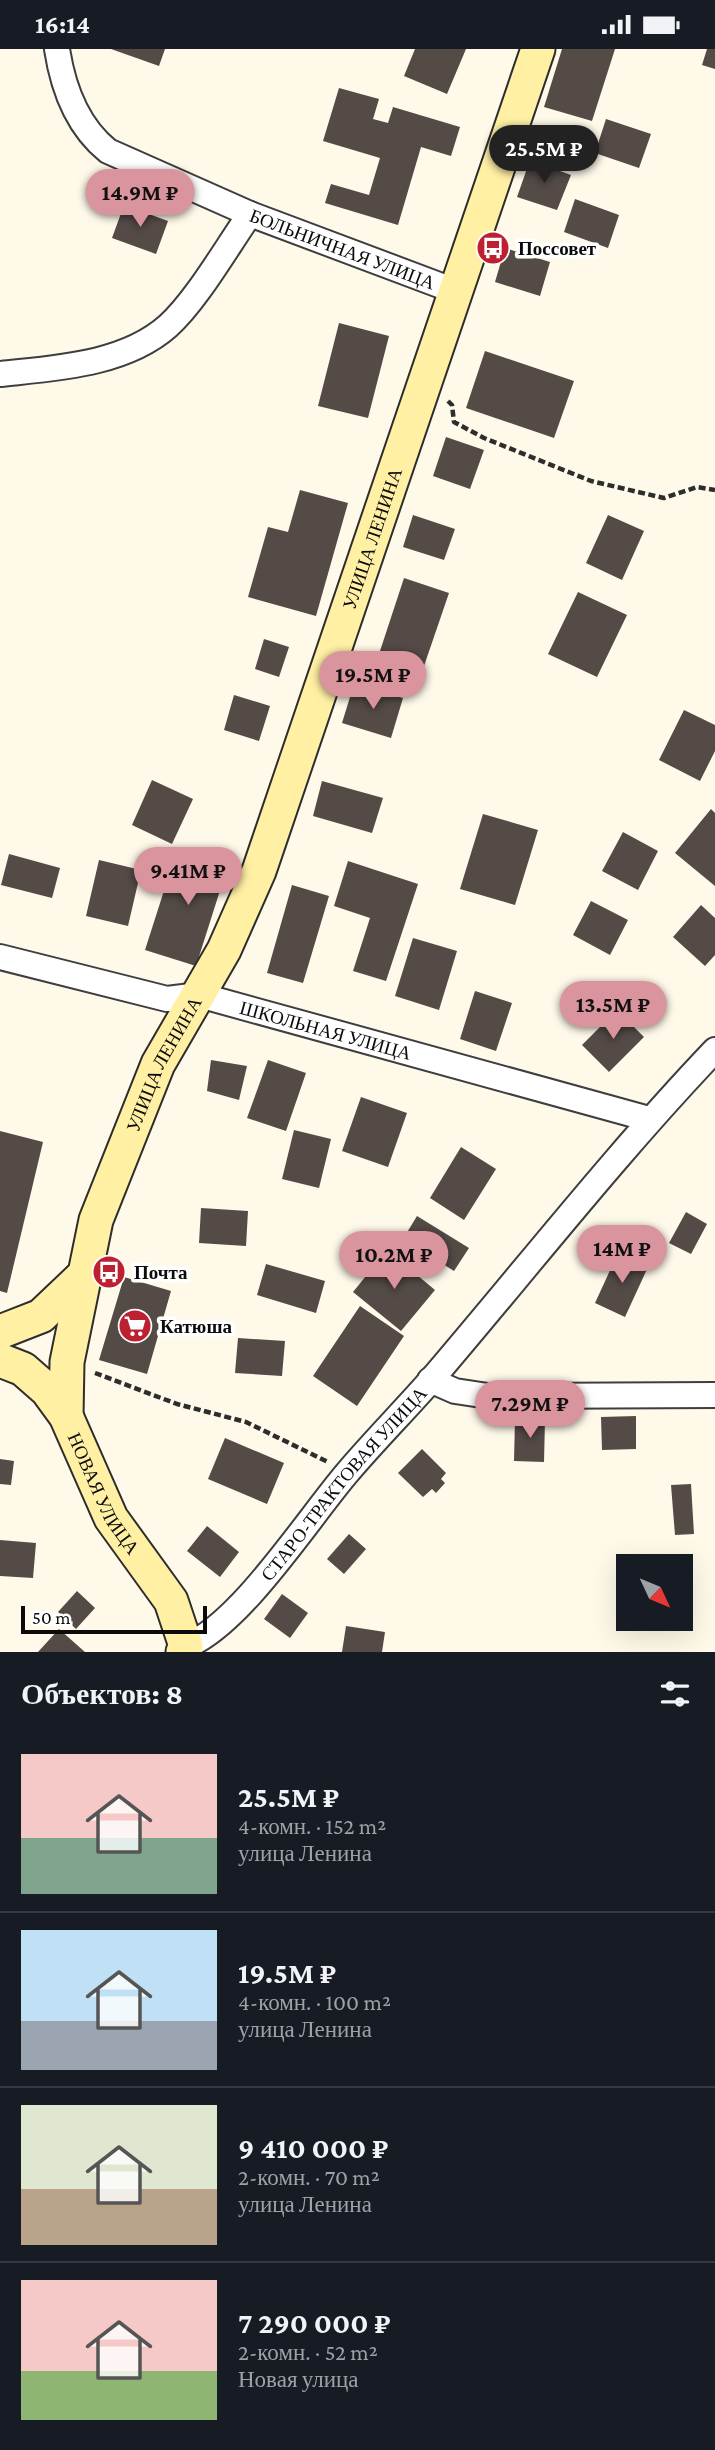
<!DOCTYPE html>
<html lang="ru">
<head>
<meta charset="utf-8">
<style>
	:root { --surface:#171b24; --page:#20242c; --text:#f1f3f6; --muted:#9ea1a6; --line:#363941; --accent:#da949d }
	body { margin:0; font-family:"Crimson Pro",serif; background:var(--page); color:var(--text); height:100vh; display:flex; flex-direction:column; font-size:26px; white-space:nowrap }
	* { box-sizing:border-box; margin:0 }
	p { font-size:23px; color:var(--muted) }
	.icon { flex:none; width:38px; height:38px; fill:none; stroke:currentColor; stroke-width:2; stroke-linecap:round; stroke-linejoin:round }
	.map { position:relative; height:1603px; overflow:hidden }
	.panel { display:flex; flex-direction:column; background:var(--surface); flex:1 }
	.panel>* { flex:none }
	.needle { width:46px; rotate:134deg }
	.fabs { position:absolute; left:616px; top:1505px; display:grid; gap:14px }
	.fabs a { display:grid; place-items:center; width:77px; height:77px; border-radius:0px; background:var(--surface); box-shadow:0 7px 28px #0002; font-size:35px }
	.scale { position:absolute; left:21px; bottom:18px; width:186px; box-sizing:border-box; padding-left:7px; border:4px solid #0b0b0b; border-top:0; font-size:19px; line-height:24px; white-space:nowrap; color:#0b0b0b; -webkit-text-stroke:5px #fff; paint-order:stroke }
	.price { position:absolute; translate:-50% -60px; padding:0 16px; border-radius:24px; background:var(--accent); color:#111; font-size:23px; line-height:46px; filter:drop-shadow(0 2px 4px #0008) }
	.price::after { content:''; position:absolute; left:50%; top:42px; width:21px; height:16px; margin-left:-10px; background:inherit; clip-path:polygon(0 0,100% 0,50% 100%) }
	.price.on { background:#222; color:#fff }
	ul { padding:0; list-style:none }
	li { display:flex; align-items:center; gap:21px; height:175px; padding:0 21px }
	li+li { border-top:2px solid var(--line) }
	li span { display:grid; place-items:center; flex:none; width:196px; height:140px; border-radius:0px; color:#555 }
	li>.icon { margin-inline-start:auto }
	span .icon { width:84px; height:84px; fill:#fffc; stroke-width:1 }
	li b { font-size:30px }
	h2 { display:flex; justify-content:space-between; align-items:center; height:84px; padding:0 21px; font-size:30px }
	.status { display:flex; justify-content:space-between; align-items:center; height:49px; padding:0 35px; background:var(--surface); direction:ltr }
	.status svg { height:19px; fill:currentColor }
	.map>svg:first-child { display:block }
	.building { fill:#544b47 }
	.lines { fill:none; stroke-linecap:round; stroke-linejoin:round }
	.street-casing { stroke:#3e3e3e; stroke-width:28 }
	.secondary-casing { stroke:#2d2d2d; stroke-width:37 }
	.path { stroke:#2d2d2d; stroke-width:4.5; stroke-dasharray:7 3.5; stroke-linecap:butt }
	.street { stroke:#fff; stroke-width:24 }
	.secondary { stroke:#fff0a4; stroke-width:33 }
	.labels { text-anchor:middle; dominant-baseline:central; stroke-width:7; stroke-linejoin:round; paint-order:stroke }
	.street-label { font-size:19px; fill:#0b0b0b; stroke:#fff }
	.poi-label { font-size:19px; font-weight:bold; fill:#0b0b0b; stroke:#fff; text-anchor:start }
</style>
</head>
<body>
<div class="status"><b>16:14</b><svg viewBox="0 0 49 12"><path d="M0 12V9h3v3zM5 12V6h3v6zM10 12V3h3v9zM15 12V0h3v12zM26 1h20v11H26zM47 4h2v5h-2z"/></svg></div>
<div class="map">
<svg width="715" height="1603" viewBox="0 0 715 1603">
	<rect width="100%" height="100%" fill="#fff9e9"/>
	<path class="building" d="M111 0H165L159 17Z
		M415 0H466L447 45 404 27Z
		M562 0H615L592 72 544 58Z
		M707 0H715V20L702 16Z
		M339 39 379 50 373 70 388 74 393 58 460 78 451 107 421 98 398 176 325 154 331 135 369 146 380 109 323 92Z
		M606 70 651 85 639 119 595 104Z
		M530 111 571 126 557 161 517 148Z
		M575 150 619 166 608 199 564 183Z
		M124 156 168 172 156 205 112 189Z
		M505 199 550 213 540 247 495 233Z
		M339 274 389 287 368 369 318 357Z
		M485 302 574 332 554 389 466 359Z
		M446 388 484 401 470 440 433 427Z
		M300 441 348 454 316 567 248 548 268 478 288 483Z
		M413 466 455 480 444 511 403 498Z
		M608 466 644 482 622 531 586 514Z
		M404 529 449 544 424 617 380 602Z
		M578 543 627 566 597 628 548 605Z
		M264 590 289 598 279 628 255 620Z
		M354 635 403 649 391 689 342 674Z
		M234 646 270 657 259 692 224 681Z
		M684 661 715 676V702L700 732 659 711Z
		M152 731 193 750 172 795 132 776Z
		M322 732 383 749 372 784 313 767Z
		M711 760 715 764V837L675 804Z
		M483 765 538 781 515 856 460 840Z
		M623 783 658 802 638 841 602 822Z
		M177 801 240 821 236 835 223 832 196 917 145 901Z
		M9 805 60 819 52 849 1 836Z
		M99 811 141 821 128 877 86 867Z
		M348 812 418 835 386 932 353 922 370 869 334 857Z
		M292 836 329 847 303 934 267 924Z
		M591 852 628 871 610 906 573 886Z
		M701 856 715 869V906L705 917 673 888Z
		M413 889 457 902 439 961 395 947Z
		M475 942 512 954 496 1002 460 990Z
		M617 961 644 988 609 1023 582 996Z
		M211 1011 247 1017 239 1051 207 1042Z
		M268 1011 306 1024 286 1082 247 1069Z
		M361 1048 407 1064 388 1118 342 1102Z
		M294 1081 331 1090 319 1139 282 1130Z
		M0 1082 43 1093 7 1244 0 1242Z
		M461 1098 496 1120 464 1171 430 1149Z
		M201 1159 248 1162 246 1197 199 1194Z
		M686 1163 707 1175 691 1205 669 1194Z
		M417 1167 469 1199 454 1222 403 1190Z
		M387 1201 435 1241 401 1282 353 1243Z
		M618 1204 648 1218 625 1268 595 1254Z
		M266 1215 325 1232 316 1264 257 1246Z
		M124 1228 171 1242 147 1325 99 1311Z
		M360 1257 404 1287 357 1357 313 1327Z
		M238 1289 285 1292 282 1327 235 1324Z
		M636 1367V1400L602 1401 601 1368Z
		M515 1370 545 1371 544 1413 514 1412Z
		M225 1389 284 1414 267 1455 208 1430Z
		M422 1400 446 1424 441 1430 445 1434 436 1444 432 1440 423 1448 398 1424Z
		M0 1410 14 1412 11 1436 0 1435Z
		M691 1435 694 1485 675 1486 671 1436Z
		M207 1477 239 1503 220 1528 187 1502Z
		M349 1485 366 1500 344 1525 327 1510Z
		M0 1491 36 1494 33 1529 0 1527Z
		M77 1542 95 1559 76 1580 58 1563Z
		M282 1545 308 1564 290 1589 264 1570Z
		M346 1577 385 1583 382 1603H342Z
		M59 1580 85 1603H38Z"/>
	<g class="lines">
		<defs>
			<g id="street">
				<path id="s1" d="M57 0C63 39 77 77 108 102L250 165 455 242"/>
				<path d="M0 325C55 319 124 316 168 277 196 252 227 198 250 165"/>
				<path id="s2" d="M0 908 167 950 199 946 649 1070"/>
				<path d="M430 1331 455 1342 488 1347 715 1346"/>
				<path id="s3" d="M186 1597C240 1576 307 1471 347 1424 374 1392 404 1362 432 1330 526 1220 615 1106 715 1001"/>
			</g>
			<g id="secondary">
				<path d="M0 1283 41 1267 82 1228"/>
				<path id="s4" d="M0 1311 23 1320 47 1341 66 1367 111 1469 171 1552 186 1597 183 1603"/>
				<path id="s5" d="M66 1367 67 1313 96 1171 158 1015 224 901 259 822 538 0"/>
			</g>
		</defs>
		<use href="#street" class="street-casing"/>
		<use href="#secondary" class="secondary-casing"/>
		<path class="path" d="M448 352 452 356 454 373 484 389 591 432 664 449 697 438 715 441
			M95 1324 177 1355 246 1373 328 1413"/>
		<use href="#street" class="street"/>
		<use href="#secondary" class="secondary"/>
	</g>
	<defs>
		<symbol id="bus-disc" viewBox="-11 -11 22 22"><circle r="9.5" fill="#bd2131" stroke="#fff"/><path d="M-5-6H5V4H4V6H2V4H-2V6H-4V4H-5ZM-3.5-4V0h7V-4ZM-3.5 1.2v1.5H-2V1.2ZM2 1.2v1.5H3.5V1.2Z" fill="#fff"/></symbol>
		<symbol id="supermarket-disc" viewBox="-11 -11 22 22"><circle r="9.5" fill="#bd2131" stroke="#fff"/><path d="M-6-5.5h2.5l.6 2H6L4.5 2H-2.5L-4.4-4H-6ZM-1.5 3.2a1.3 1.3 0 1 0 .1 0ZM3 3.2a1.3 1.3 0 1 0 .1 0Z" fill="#fff"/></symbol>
	</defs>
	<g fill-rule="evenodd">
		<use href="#bus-disc" x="474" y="180" width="38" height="38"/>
		<use href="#bus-disc" x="90" y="1204" width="38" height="38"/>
		<use href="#supermarket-disc" x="116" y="1258" width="38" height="38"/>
	</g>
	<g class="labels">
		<g class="street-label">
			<text stroke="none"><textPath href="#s1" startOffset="371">БОЛЬНИЧНАЯ УЛИЦА</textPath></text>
			<text stroke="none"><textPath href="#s5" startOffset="936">УЛИЦА ЛЕНИНА</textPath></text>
			<text stroke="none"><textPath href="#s2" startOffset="336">ШКОЛЬНАЯ УЛИЦА</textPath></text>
			<text stroke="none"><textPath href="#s5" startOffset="369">УЛИЦА ЛЕНИНА</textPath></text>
			<text stroke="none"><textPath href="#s3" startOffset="228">СТАРО-ТРАКТОВАЯ УЛИЦА</textPath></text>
			<text stroke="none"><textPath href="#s4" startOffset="175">НОВАЯ УЛИЦА</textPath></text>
		</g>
		<g class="poi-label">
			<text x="518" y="199">Поссовет</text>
			<text x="134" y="1223">Почта</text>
			<text x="160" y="1277">Катюша</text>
		</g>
	</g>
</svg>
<div class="fabs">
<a><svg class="needle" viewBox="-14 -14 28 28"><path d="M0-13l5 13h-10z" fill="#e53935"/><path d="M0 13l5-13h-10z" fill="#9ea1a6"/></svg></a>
</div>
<div class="scale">50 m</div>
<b class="price on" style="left:544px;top:136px">25.5M ₽</b>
<b class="price" style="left:140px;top:180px">14.9M ₽</b>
<b class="price" style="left:373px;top:662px">19.5M ₽</b>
<b class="price" style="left:188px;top:858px">9.41M ₽</b>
<b class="price" style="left:613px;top:992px">13.5M ₽</b>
<b class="price" style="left:622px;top:1236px">14M ₽</b>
<b class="price" style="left:394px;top:1242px">10.2M ₽</b>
<b class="price" style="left:530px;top:1391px">7.29M ₽</b>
</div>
<section class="panel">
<h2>Объектов: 8<svg class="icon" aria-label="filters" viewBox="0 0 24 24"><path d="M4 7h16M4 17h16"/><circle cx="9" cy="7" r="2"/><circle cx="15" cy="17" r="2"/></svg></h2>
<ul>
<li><span style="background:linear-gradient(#f6c9c9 60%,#7fa58c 0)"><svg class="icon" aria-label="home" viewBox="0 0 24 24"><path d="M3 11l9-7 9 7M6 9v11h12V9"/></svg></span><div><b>25.5M ₽</b><p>4-комн. · 152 m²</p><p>улица Ленина</p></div></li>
<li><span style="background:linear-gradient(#bfe0f5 65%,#9aa5b1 0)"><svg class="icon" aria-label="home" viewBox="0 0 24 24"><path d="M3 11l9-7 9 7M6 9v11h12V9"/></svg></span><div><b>19.5M ₽</b><p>4-комн. · 100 m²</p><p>улица Ленина</p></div></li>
<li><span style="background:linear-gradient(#dfe7d0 60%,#b9a48a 0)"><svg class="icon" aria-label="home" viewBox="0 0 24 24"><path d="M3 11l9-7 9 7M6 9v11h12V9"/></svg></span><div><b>9 410 000 ₽</b><p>2-комн. · 70 m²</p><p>улица Ленина</p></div></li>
<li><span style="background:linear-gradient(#f6c9c9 65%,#8fb573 0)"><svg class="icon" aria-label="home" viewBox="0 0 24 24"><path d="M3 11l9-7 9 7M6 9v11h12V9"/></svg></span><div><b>7 290 000 ₽</b><p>2-комн. · 52 m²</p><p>Новая улица</p></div></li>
</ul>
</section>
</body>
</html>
